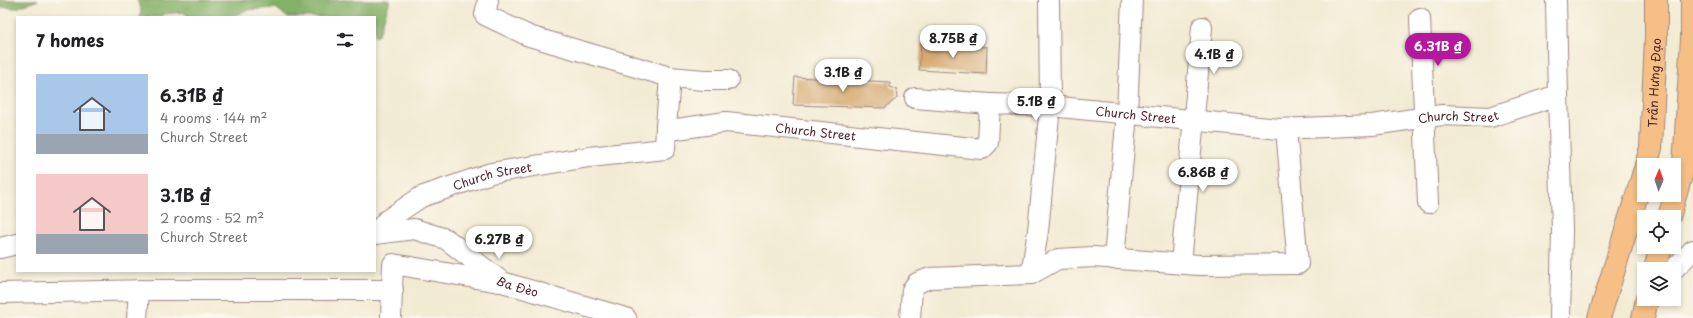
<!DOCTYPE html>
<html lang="en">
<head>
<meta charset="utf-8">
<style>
	:root { --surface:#fff; --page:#f6f6f6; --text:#202124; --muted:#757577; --accent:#b5179e }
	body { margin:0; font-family:"Playpen Sans",sans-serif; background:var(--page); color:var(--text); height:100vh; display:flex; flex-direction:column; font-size:15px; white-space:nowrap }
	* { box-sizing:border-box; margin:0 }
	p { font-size:13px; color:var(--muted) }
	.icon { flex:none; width:22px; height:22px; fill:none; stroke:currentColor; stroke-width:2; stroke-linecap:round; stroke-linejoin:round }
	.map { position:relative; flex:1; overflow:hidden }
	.details { position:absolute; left:16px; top:16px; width:360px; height:256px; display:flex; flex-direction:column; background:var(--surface); border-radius:0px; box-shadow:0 2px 6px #0003 }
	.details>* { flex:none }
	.needle { width:26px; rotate:2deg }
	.fabs { position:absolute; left:1637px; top:158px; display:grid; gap:8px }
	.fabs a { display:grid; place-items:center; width:44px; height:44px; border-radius:0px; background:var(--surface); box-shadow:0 2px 6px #0003; font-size:20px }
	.price { position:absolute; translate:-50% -34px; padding:0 9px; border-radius:14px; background:#fff; color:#222; font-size:13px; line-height:26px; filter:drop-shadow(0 1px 2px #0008) }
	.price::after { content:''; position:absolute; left:50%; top:24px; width:12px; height:9px; margin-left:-6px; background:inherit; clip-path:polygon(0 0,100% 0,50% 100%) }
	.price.selected { background:var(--accent); color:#fff }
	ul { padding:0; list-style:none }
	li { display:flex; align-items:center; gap:12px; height:100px; padding:0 20px }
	li span { display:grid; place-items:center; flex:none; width:112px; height:80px; border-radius:0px; color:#555 }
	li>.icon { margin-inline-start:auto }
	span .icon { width:48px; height:48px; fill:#fffc; stroke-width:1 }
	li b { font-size:17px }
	h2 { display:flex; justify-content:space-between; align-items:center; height:48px; padding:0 20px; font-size:17px }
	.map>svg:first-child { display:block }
	.forest { fill:#84b168; stroke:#67684a }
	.building { fill:#d6aa74 }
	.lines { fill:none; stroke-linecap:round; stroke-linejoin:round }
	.minor-casing { stroke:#9e8580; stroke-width:22 }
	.major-casing { stroke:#9e8580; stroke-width:24 }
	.minor { stroke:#fff; stroke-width:20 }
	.major { stroke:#f5bf86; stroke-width:22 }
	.labels { text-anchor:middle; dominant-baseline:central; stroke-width:4; stroke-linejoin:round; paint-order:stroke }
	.street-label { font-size:12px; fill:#4a1f2b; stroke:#fbf7ec }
</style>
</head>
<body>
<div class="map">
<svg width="1693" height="318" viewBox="0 0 1693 318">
	<rect width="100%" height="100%" fill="#fbf7ec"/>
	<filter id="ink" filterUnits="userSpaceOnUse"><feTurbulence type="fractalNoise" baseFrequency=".025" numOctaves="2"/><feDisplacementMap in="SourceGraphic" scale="8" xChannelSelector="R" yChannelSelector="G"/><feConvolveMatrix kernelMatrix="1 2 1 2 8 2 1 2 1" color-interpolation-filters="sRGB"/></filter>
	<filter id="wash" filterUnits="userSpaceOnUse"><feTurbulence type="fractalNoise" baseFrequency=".012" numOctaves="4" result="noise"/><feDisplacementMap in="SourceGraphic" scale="16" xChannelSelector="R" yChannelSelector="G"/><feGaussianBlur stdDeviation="0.9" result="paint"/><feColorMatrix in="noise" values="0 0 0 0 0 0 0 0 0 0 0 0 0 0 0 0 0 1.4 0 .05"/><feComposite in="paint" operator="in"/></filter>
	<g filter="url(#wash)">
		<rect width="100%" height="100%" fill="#f2ebd4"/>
		<path class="forest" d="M0 0H38L16 8 0 7Z
			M137 0H390L379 34 375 37V17H287L276 8 246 10 232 17H188L184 12 163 14 162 17H140L141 9Z"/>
		<g id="blocks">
			<path class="building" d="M921 43 987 47 986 74 919 70Z
				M795 77 890 82V87L896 89 897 98 885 108 793 105Z"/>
		</g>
	</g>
	<g filter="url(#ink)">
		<use href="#blocks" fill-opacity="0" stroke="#9e8580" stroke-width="1"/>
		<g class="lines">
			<defs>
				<g id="minor">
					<path d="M488 0 485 15 529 36 670 77 704 80H728"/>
					<path d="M1556 0 1558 95"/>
					<path d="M1420 18 1428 203"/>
					<path d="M915 98 990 104"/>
					<path d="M666 127 670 77"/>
					<path id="s1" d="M375 234 387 220 421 197 491 173 589 157 665 149 666 127 677 129 726 122 982 149 988 143 990 104 1050 106 1279 129 1372 125 1442 115 1490 117 1558 95 1562 230 1560 318"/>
					<path id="s2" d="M375 234 414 229 446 239 502 282 626 318"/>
					<path d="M0 248 17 244"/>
					<path d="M1114 259 1127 113 1132 0"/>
					<path d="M1181 264 1202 27"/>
					<path d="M1674 269 1693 250"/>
					<path d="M1031 274 1038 231 1050 106 1049 0"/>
					<path d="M0 293 153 290H393"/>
					<path d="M137 318 139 290"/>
					<path d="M391 318 393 264 499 282"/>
					<path d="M910 318 912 290 917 283 930 278 1031 274 1058 259 1093 257 1199 265 1298 264 1286 129"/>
				</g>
				<g id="major">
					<path id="s3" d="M1646 165 1651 148 1656 38V0"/>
					<path d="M1669 217 1684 165 1692 38V0"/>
					<path d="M1655 269 1661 247"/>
					<path d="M1599 318 1644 172"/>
					<path d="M1643 318 1647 299"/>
				</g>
			</defs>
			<use href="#minor" class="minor-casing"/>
			<use href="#major" class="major-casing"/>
			<use href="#minor" class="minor"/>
			<use href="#major" class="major"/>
		</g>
	</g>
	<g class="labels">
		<g class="street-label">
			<text stroke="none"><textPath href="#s3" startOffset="83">Trần Hưng Đạo</textPath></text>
			<text stroke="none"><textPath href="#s1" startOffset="843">Church Street</textPath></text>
			<text stroke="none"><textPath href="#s1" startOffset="1167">Church Street</textPath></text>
			<text stroke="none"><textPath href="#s1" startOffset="482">Church Street</textPath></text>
			<text stroke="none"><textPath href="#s1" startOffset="134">Church Street</textPath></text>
			<text stroke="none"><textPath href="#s2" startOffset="160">Ba Đèo</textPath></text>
		</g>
	</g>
</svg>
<div class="fabs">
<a><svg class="needle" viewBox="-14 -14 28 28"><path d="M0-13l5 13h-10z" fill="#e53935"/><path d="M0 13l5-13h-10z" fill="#757577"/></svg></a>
<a><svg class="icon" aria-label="locate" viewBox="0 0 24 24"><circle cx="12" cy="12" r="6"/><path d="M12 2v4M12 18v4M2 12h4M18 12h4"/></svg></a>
<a><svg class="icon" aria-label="layers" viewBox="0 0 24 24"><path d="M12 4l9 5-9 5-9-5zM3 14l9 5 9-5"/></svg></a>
</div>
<b class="price" style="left:953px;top:59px">8.75B ₫</b>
<b class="price selected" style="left:1438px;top:67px">6.31B ₫</b>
<b class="price" style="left:1214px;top:75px">4.1B ₫</b>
<b class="price" style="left:843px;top:93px">3.1B ₫</b>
<b class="price" style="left:1036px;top:122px">5.1B ₫</b>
<b class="price" style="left:1203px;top:193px">6.86B ₫</b>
<b class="price" style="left:499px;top:260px">6.27B ₫</b>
<section class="details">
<h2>7 homes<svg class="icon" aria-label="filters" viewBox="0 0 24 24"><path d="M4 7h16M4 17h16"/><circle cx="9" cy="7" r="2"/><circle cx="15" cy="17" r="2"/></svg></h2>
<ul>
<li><span style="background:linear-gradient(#a9c7e8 75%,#9aa5b1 0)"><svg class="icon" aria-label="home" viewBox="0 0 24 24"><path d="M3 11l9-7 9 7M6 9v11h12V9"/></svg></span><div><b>6.31B ₫</b><p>4 rooms · 144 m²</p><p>Church Street</p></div></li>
<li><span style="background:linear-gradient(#f6c9c9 75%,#9aa5b1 0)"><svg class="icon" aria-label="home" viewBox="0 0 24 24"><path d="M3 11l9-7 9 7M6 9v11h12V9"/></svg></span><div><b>3.1B ₫</b><p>2 rooms · 52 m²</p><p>Church Street</p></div></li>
</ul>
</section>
</div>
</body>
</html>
